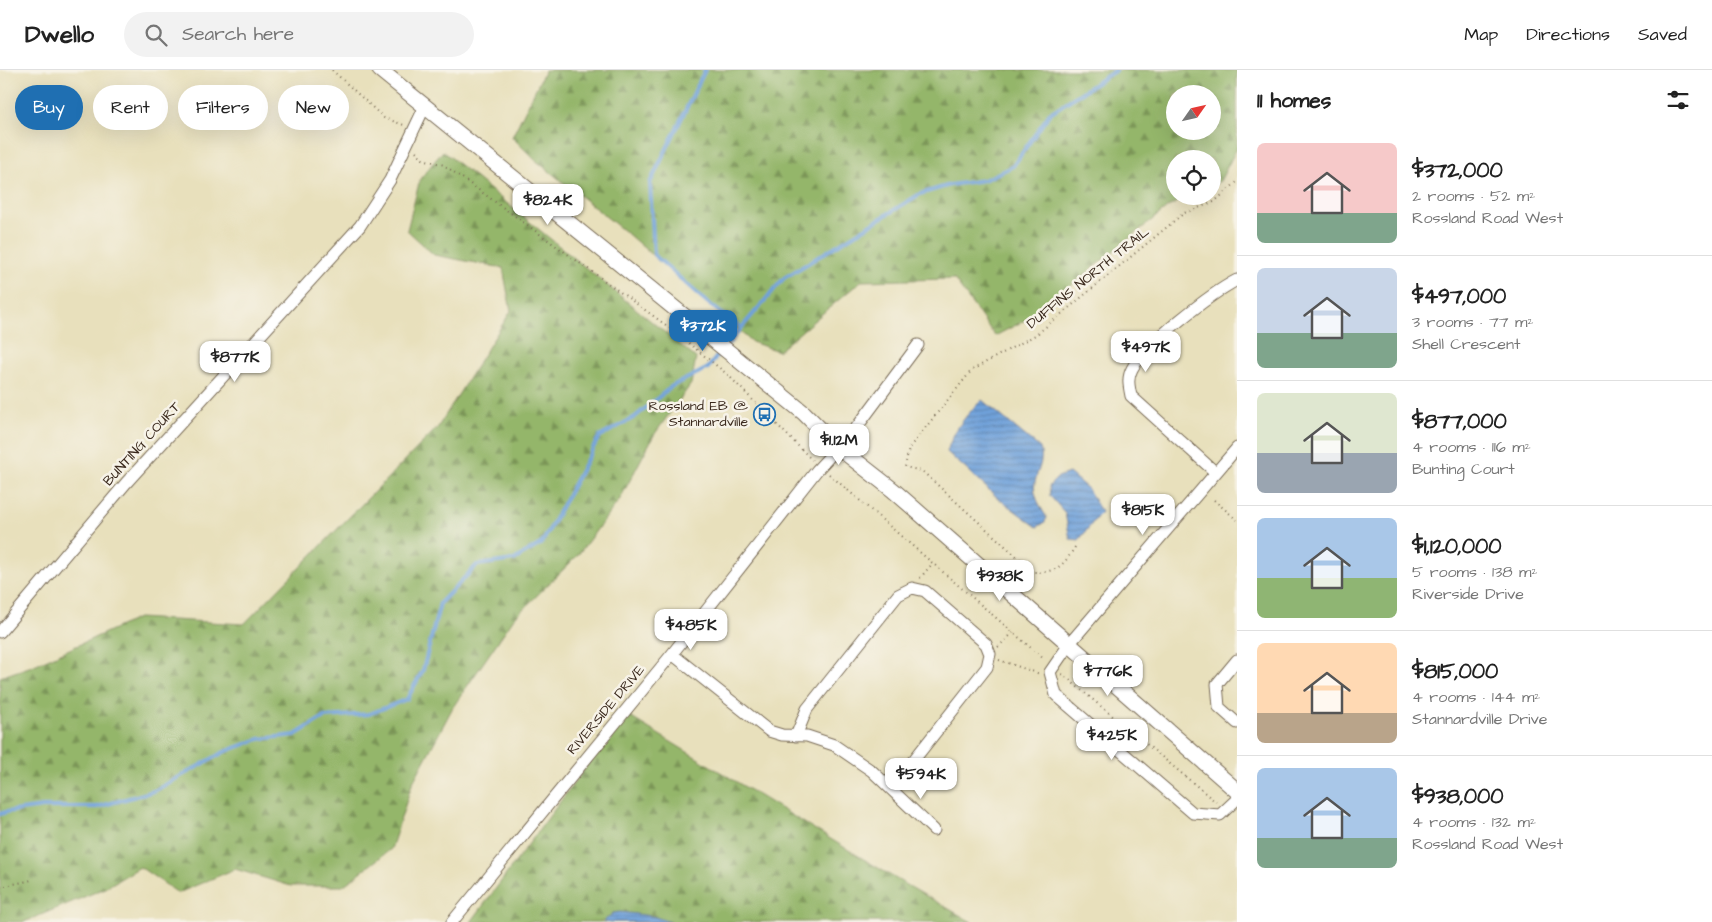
<!DOCTYPE html>
<html lang="en">
<head>
<meta charset="utf-8">
<style>
	:root { --surface:#fff; --page:#f2f2f2; --text:#222; --muted:#767676; --line:#e0e0e0; --accent:#1f6fb2 }
	body { margin:0; font-family:"Architects Daughter",sans-serif; background:var(--page); color:var(--text); height:100vh; display:flex; flex-direction:column; font-size:19px; white-space:nowrap }
	* { box-sizing:border-box; margin:0 }
	p { font-size:16px; color:var(--muted) }
	.icon { flex:none; width:28px; height:28px; fill:none; stroke:currentColor; stroke-width:2; stroke-linecap:round; stroke-linejoin:round }
	.map { position:relative; flex:1; overflow:hidden }
	.side { display:flex; flex-direction:column; background:var(--surface); width:475px }
	.side>* { flex:none }
	.top-card { position:absolute; left:15px; top:15px; width:475px; height:45px; display:flex; gap:10px }
	.needle { width:32px; rotate:56deg }
	.fabs { position:absolute; left:1166px; top:15px; display:grid; gap:10px }
	.fabs a { display:grid; place-items:center; width:55px; height:55px; border-radius:50%; background:var(--surface); box-shadow:0 5px 20px #0002; font-size:25px }
	.price { position:absolute; translate:-50% -42px; padding:0 11px; border-radius:10px; background:#fff; color:#222; font-size:16px; line-height:32px; filter:drop-shadow(0 1px 2px #0008) }
	.price::after { content:''; position:absolute; left:50%; top:30px; width:15px; height:11px; margin-left:-8px; background:inherit; clip-path:polygon(0 0,100% 0,50% 100%) }
	.price.selected { background:var(--accent); color:#fff }
	ul { padding:0; list-style:none }
	li { display:flex; align-items:center; gap:15px; height:125px; padding:0 20px }
	li+li { border-top:1px solid var(--line) }
	li span { display:grid; place-items:center; flex:none; width:140px; height:100px; border-radius:8px; color:#555 }
	li>.icon { margin-inline-start:auto }
	span .icon { width:60px; height:60px; fill:#fffc; stroke-width:1 }
	li b { font-size:21px }
	h2 { display:flex; justify-content:space-between; align-items:center; height:60px; padding:0 20px; font-size:21px }
	.tag { padding:0 18px; border-radius:22px; background:var(--surface); box-shadow:0 5px 20px #0002; font-size:18px; line-height:45px }
	.tag.selected { background:var(--accent); color:#fff }
	header { display:flex; align-items:center; gap:30px; box-sizing:border-box; height:70px; padding:0 25px; background:var(--surface); border-bottom:1px solid var(--line) }
	header strong { font-size:24px }
	nav { display:flex; gap:28px; margin-inline-start:auto; font-size:18px }
	.search { width:350px; height:45px; background:var(--page); display:flex; align-items:center; gap:12px; box-sizing:border-box; padding:0 18px; border-radius:28px; color:var(--muted); font-size:19px }
	main { display:flex; flex:1; min-height:0 }
	.map>svg:first-child { display:block }
	.forest { fill:url(#forest-firs); stroke:#687044; fill-rule:evenodd }
	.water { fill:url(#water-rules); stroke:#56667c }
	.lines { fill:none; stroke-linecap:round; stroke-linejoin:round }
	.stream { stroke:#70a1da; stroke-width:4 }
	.minor-casing { stroke:#786a55; stroke-width:13 }
	.major-casing { stroke:#786a55; stroke-width:17 }
	.path { stroke:#786a55; stroke-width:2; stroke-dasharray:1 4; stroke-linecap:butt }
	.minor { stroke:#fff; stroke-width:11 }
	.major { stroke:#fff; stroke-width:15 }
	.labels { text-anchor:middle; dominant-baseline:central; stroke-width:5; stroke-linejoin:round; paint-order:stroke }
	.street-label { font-size:14px; fill:#3b2a1e; stroke:#f7f3e8 }
	.poi-label { font-size:14px; fill:#3b2a1e; stroke:#f7f3e8; text-anchor:end }
</style>
</head>
<body>
<header>
<strong>Dwello</strong>
<div class="search"><svg class="icon" aria-label="search" viewBox="0 0 24 24"><circle cx="10" cy="10" r="6"/><path d="M15 15l6 6"/></svg>Search here</div>
<nav><a>Map</a><a>Directions</a><a>Saved</a></nav>
</header>
<main>
<div class="map">
<svg width="1237" height="852" viewBox="0 0 1237 852">
	<defs>
		<pattern id="forest-firs" width="22" height="20" patternUnits="userSpaceOnUse" patternTransform="scale(1.25)"><rect width="22" height="20" fill="#94b66a"/><path d="M5 1l3.5 6h-7zM16 11l3.5 6h-7z" fill="#7a9457"/></pattern>
		<pattern id="water-rules" width="6" height="5" patternUnits="userSpaceOnUse" patternTransform="scale(1.25)"><rect width="6" height="5" fill="#70a1da"/><path d="M0 2.5h6" fill="none" stroke="#5d83b0"/></pattern>
	</defs>
	<rect width="100%" height="100%" fill="#f7f3e8"/>
	<filter id="ink" filterUnits="userSpaceOnUse"><feTurbulence type="fractalNoise" baseFrequency=".02" numOctaves="2"/><feDisplacementMap in="SourceGraphic" scale="10" xChannelSelector="R" yChannelSelector="G"/><feConvolveMatrix kernelMatrix="1 2 1 2 8 2 1 2 1" color-interpolation-filters="sRGB"/></filter>
	<filter id="wash" filterUnits="userSpaceOnUse"><feTurbulence type="fractalNoise" baseFrequency=".0096" numOctaves="4" result="noise"/><feDisplacementMap in="SourceGraphic" scale="20" xChannelSelector="R" yChannelSelector="G"/><feGaussianBlur stdDeviation="1.12" result="paint"/><feColorMatrix in="noise" values="0 0 0 0 0 0 0 0 0 0 0 0 0 0 0 0 0 1.4 0 .05"/><feComposite in="paint" operator="in"/></filter>
	<g filter="url(#wash)">
		<rect width="100%" height="100%" fill="#e8e0bc"/>
		<path class="forest" d="M545 0H1237V78L1220 111 1213 115 1212 89H1175V126H1189L1168 137 1033 246 995 266 954 209 861 211 778 281 752 272 629 165 534 89 512 67ZM1175 24H1212V61H1175Z
			M443 81 696 288 691 314 654 365 620 429 577 486 514 548 453 637 412 714 391 779 343 816H291L235 799 178 823 140 797 103 819 24 852H0V607L32 596 138 548 244 554 438 357 511 241 503 198 434 185 407 160 420 109Z
			M625 644 898 810 972 852H471Z"/>
		<path class="water" d="M982 330 1040 378C1044 392 1038 398 1035 412 1032 424 1041 438 1047 448L1044 453 1037 457 999 429 947 382C953 360 966 345 982 330Z
			M1069 403 1088 419 1101 442 1079 470 1070 469 1065 443 1050 426 1049 416 1058 407Z
			M620 842 652 846 671 852H603L613 843Z"/>
		<g class="lines">
			<path class="stream" d="M705 0 650 113 654 185C682 209 709 237 741 257
				M726 276 784 208 920 124 950 115 984 110 1013 96 1050 43 1116 0
				M0 744 6 742 43 737H97L154 721 224 682 259 669 295 665 324 647 369 644 407 629 423 600 440 533 477 495 514 490 542 473 599 367 635 347 672 316 708 298 721 281"/>
		</g>
	</g>
	<g filter="url(#ink)">
		<g class="lines">
			<defs>
				<path id="minor" d="M1237 378 1070 573 1050 602 1056 625 1193 743 1220 745 1237 729
					M1215 402 1131 326C1129 316 1127 308 1132 299 1144 275 1212 223 1237 210
					M0 562 126 413 360 156 390 110 425 36
					M672 584 769 661 782 665 807 666 834 675 872 701 934 760
					M1237 590 1217 614 1219 637 1237 653
					M796 666 807 639 898 525 912 518 925 521 986 574 990 584 987 597 891 719
					M452 852 672 584 817 400 857 357 918 275"/>
				<path id="major" d="M380 0 804 343 838 377 893 420 1237 721"/>
			</defs>
			<use href="#minor" class="minor-casing"/>
			<use href="#major" class="major-casing"/>
			<path class="path" d="M332 0 384 48 404 55
				M416 81 423 89 444 95 670 258 728 305 812 390
				M829 404 1045 590
				M1214 430 1237 450
				M1075 477C1064 495 1057 503 1034 502L922 401 905 397 909 378 972 300 1037 264 1184 143 1214 132 1237 112
				M920 508 933 493
				M998 577 1013 563
				M999 590 1040 604
				M1062 604 1216 732
				M0 817 32 810"/>
			<use href="#minor" class="minor"/>
			<use href="#major" class="major"/>
		</g>
	</g>
	<defs>
		<symbol id="bus-ring" viewBox="-11 -11 22 22"><circle r="9.5" fill="#f7f3e8" stroke="#1f6fb2" stroke-width="1.5"/><path d="M-5-6H5V4H4V6H2V4H-2V6H-4V4H-5ZM-3.5-4V0h7V-4ZM-3.5 1.2v1.5H-2V1.2ZM2 1.2v1.5H3.5V1.2Z" fill="#1f6fb2"/></symbol>
	</defs>
	<g fill-rule="evenodd">
		<use href="#bus-ring" x="752" y="332" width="25" height="25"/>
	</g>
	<g class="labels">
		<g class="street-label">
			<text transform="translate(1088 208) rotate(-39)">DUFFINS NORTH TRAIL</text>
			<text transform="translate(142 374) rotate(-48)">BUNTING COURT</text>
			<text transform="translate(606 640) rotate(-50)">RIVERSIDE DRIVE</text>
		</g>
		<g class="poi-label">
			<text x="748" y="336">Rossland EB @<tspan x="748" dy="16">Stannardville</tspan></text>
		</g>
	</g>
</svg>
<div class="fabs">
<a><svg class="needle" viewBox="-14 -14 28 28"><path d="M0-13l5 13h-10z" fill="#e53935"/><path d="M0 13l5-13h-10z" fill="#767676"/></svg></a>
<a><svg class="icon" aria-label="locate" viewBox="0 0 24 24"><circle cx="12" cy="12" r="6"/><path d="M12 2v4M12 18v4M2 12h4M18 12h4"/></svg></a>
</div>
<b class="price" style="left:548px;top:156px">$824K</b>
<b class="price selected" style="left:703px;top:282px">$372K</b>
<b class="price" style="left:1146px;top:303px">$497K</b>
<b class="price" style="left:235px;top:313px">$877K</b>
<b class="price" style="left:839px;top:396px">$1.12M</b>
<b class="price" style="left:1143px;top:466px">$815K</b>
<b class="price" style="left:1000px;top:532px">$938K</b>
<b class="price" style="left:691px;top:581px">$485K</b>
<b class="price" style="left:1108px;top:627px">$776K</b>
<b class="price" style="left:1112px;top:691px">$425K</b>
<b class="price" style="left:921px;top:730px">$594K</b>
<div class="top-card">
<a class="tag selected">Buy</a>
<a class="tag">Rent</a>
<a class="tag">Filters</a>
<a class="tag">New</a>
</div>
</div>
<section class="side">
<h2>11 homes<svg class="icon" aria-label="filters" viewBox="0 0 24 24"><path d="M4 7h16M4 17h16"/><circle cx="9" cy="7" r="2"/><circle cx="15" cy="17" r="2"/></svg></h2>
<ul>
<li><span style="background:linear-gradient(#f6c9c9 70%,#7fa58c 0)"><svg class="icon" aria-label="home" viewBox="0 0 24 24"><path d="M3 11l9-7 9 7M6 9v11h12V9"/></svg></span><div><b>$372,000</b><p>2 rooms · 52 m²</p><p>Rossland Road West</p></div></li>
<li><span style="background:linear-gradient(#c9d6e8 65%,#7fa58c 0)"><svg class="icon" aria-label="home" viewBox="0 0 24 24"><path d="M3 11l9-7 9 7M6 9v11h12V9"/></svg></span><div><b>$497,000</b><p>3 rooms · 77 m²</p><p>Shell Crescent</p></div></li>
<li><span style="background:linear-gradient(#dfe7d0 60%,#9aa5b1 0)"><svg class="icon" aria-label="home" viewBox="0 0 24 24"><path d="M3 11l9-7 9 7M6 9v11h12V9"/></svg></span><div><b>$877,000</b><p>4 rooms · 116 m²</p><p>Bunting Court</p></div></li>
<li><span style="background:linear-gradient(#a9c7e8 60%,#8fb573 0)"><svg class="icon" aria-label="home" viewBox="0 0 24 24"><path d="M3 11l9-7 9 7M6 9v11h12V9"/></svg></span><div><b>$1,120,000</b><p>5 rooms · 138 m²</p><p>Riverside Drive</p></div></li>
<li><span style="background:linear-gradient(#ffd9b3 70%,#b9a48a 0)"><svg class="icon" aria-label="home" viewBox="0 0 24 24"><path d="M3 11l9-7 9 7M6 9v11h12V9"/></svg></span><div><b>$815,000</b><p>4 rooms · 144 m²</p><p>Stannardville Drive</p></div></li>
<li><span style="background:linear-gradient(#a9c7e8 70%,#7fa58c 0)"><svg class="icon" aria-label="home" viewBox="0 0 24 24"><path d="M3 11l9-7 9 7M6 9v11h12V9"/></svg></span><div><b>$938,000</b><p>4 rooms · 132 m²</p><p>Rossland Road West</p></div></li>
</ul>
</section>
</main>
</body>
</html>
